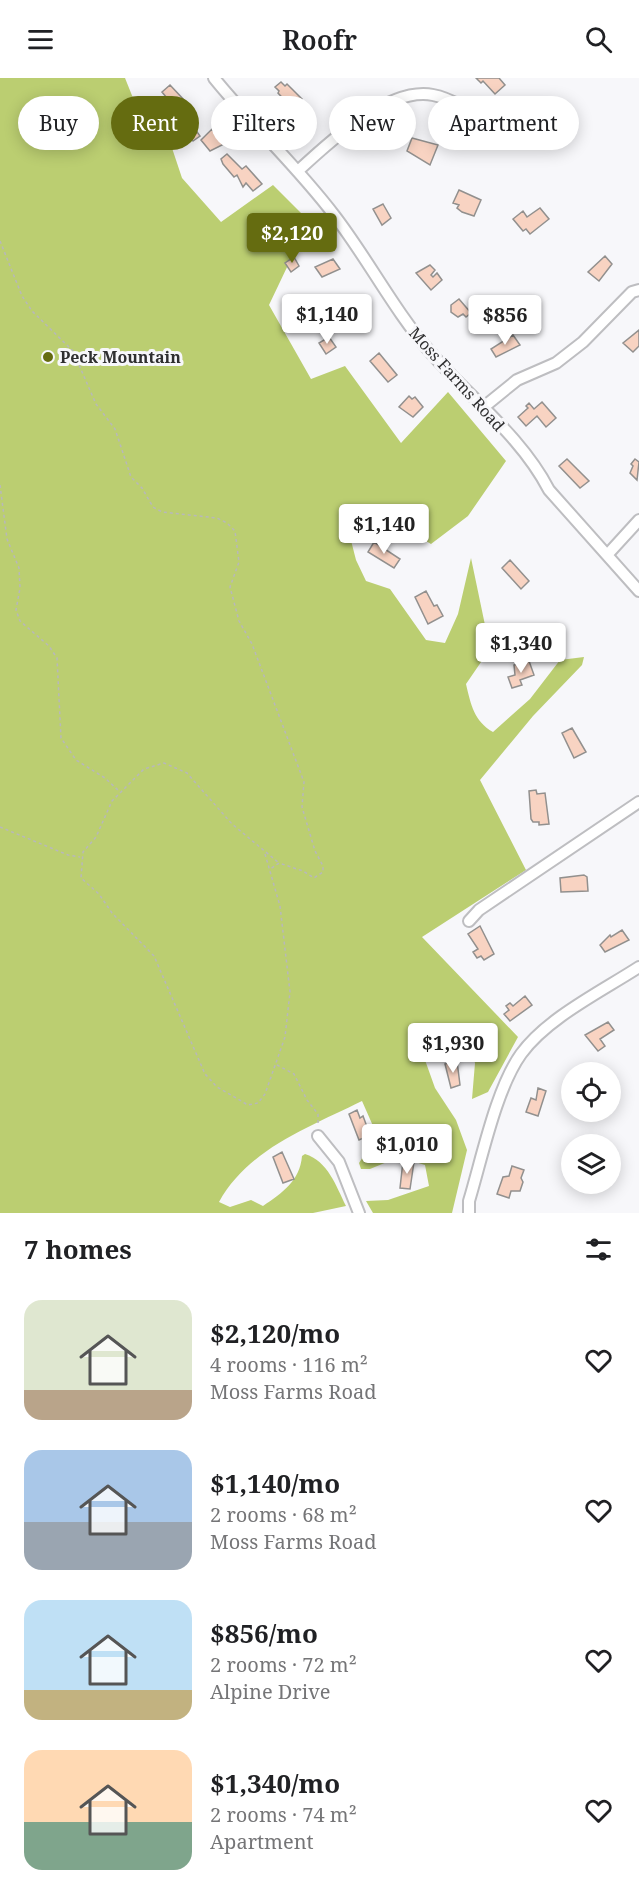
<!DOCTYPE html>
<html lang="en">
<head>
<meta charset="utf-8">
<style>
	:root { --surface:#fff; --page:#f6f6f6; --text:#202124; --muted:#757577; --accent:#656c10 }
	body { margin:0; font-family:"Noto Serif",serif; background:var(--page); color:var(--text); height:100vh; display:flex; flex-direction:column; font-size:22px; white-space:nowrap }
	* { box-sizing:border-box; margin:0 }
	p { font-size:20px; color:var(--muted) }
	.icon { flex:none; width:33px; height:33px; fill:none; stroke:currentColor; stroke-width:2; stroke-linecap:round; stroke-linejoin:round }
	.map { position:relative; height:1135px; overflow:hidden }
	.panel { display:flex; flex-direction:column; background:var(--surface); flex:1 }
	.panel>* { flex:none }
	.hud { position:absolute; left:18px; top:18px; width:603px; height:54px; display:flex; gap:12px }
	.buttons { position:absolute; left:561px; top:984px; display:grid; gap:12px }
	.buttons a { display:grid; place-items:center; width:60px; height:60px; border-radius:50%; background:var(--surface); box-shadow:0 3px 15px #0003; font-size:30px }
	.price { position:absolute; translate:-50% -51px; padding:0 14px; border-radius:6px; background:#fff; color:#222; font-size:20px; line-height:39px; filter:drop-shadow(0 2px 3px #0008) }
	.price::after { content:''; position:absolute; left:50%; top:36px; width:18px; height:14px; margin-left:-9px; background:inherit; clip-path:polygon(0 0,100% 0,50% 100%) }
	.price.selected { background:var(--accent); color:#fff }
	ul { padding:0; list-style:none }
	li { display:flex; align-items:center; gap:18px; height:150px; padding:0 24px }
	li span { display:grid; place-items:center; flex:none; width:168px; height:120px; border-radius:18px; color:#555 }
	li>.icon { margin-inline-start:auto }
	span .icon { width:72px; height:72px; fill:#fffc; stroke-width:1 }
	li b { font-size:26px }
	h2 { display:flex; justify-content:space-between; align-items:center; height:72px; padding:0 24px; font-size:26px }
	.pill { padding:0 21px; border-radius:27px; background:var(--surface); box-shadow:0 3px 15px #0003; font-size:21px; line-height:54px }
	.pill.selected { background:var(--accent); color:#fff }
	header { display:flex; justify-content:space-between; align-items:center; height:78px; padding:0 24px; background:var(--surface); font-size:27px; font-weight:600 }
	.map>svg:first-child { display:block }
	.forest { fill:#bbce71 }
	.building { fill:#f8d3c2; stroke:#92908e; stroke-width:1.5 }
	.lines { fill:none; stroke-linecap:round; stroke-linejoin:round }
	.minor-casing { stroke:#bebec1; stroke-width:14 }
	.path { stroke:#b8b8ba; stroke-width:1.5; stroke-dasharray:3 3; stroke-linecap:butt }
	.minor { stroke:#fff; stroke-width:10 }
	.poi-dot { fill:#656c10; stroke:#f7f7fa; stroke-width:2 }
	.labels { text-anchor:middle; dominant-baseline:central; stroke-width:6; stroke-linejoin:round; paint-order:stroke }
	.poi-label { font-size:16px; font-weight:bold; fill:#2f2f30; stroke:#f7f7fa; text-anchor:start }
	.street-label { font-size:16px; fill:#2f2f30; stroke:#f7f7fa }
</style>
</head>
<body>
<header><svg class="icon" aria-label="menu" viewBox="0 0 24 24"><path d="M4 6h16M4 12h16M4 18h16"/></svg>Roofr<svg class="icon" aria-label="search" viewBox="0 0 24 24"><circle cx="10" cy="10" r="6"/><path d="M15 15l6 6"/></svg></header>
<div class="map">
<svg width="639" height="1135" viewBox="0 0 639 1135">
	<rect width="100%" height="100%" fill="#f7f7fa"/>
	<path class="forest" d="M0 0H125L137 30 168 58 182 100 221 144 273 107 309 143 269 227 311 301 345 288 401 365 448 314 506 383 468 438 431 466 388 440 345 439 356 482 366 503 390 511 426 562 445 565 458 536 471 480 490 571 466 606C471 627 474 643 493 654L530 621 560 582 584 579 582 587 533 638 480 702 526 792 422 859 518 959 488 1014 472 1021 475 985 467 962 443 958 425 982 435 1010 456 1042 467 1072 452 1135H373L366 1123 388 1122 429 1108 425 1087 399 1079 370 1091H361L359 1085 377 1057 362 1023C310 1049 249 1070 219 1124L230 1129 251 1122 263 1128C282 1115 300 1103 302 1078L305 1076C328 1083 336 1108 346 1128L313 1135H0Z"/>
	<path class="building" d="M476 0H499L505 7 495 16 483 3 481 5Z
		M281 4 285 8 287 6 302 21 293 31 278 15 279 13 275 9Z
		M170 7 185 23 176 31 162 14Z
		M550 34 555 61 534 62 533 51 537 50 536 35Z
		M195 51 200 58 193 63 188 56Z
		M212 51 224 66 210 73 201 62Z
		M412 60 438 67 430 87 407 73Z
		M227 76 242 91 246 88 262 106 253 113 246 105 243 109 237 97 234 99 223 86 221 81Z
		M459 112 481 122 474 138 462 134 457 130 459 127 453 125Z
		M383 126 391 140 382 147 373 131Z
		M540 130 549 141 530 156 526 151 523 153 513 141 523 133 527 139Z
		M605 178 612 186 599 203 588 194Z
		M294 179 299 188 291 194 285 185Z
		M333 181 340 191 322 199 315 189Z
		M430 187 435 192 431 197 433 199 437 195 442 202 431 212 416 195Z
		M459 221 471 235 466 239 463 236 458 239 451 234V227Z
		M344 229 352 238 337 250 333 249 330 240Z
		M639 252V268L633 274 623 265Z
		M513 257 520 267 496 279 491 271Z
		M329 259 336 269 326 276 319 265Z
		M379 275 397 297 388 304 370 283Z
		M409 318 412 321 415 319 423 329 413 339 399 329Z
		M542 324 556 340 546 349 537 338 526 348 518 339 528 330 526 328 529 325 534 331Z
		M567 381 589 403 580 410 559 388Z
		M635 381 639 384 637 402 630 395 633 388 631 386Z
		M374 464 400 481 394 490 368 474Z
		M510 482 529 503 521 511 502 490Z
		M426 513 434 528 437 527 443 538 428 546 415 519Z
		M529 583 534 597 520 602 522 607 512 610 508 599 515 597 514 587Z
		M572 650 586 674 574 680 562 655Z
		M536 712 537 716 545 715 549 746 539 747V744H533L531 741 529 713Z
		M584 797 587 799 588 813 561 814 560 800Z
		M480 848 494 876 484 882 481 878 477 880 473 874 478 871 468 856Z
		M622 852 629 862 605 874 600 867 610 857 611 859Z
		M525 918 532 927 510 943 504 936 509 932 506 928 510 925 513 928Z
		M608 944 614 952 600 961 605 968 598 973 585 957Z
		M457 983 460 1007 451 1010 445 986Z
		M538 1010 546 1013 538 1038 526 1034 531 1020 536 1022Z
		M357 1032 360 1040 363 1038 370 1057 359 1062 349 1036Z
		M282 1074 294 1101 283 1105 273 1079Z
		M403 1083 414 1084 410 1111 400 1110Z
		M512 1088 524 1092 521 1100 523 1104 520 1113H511L509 1120 497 1116 503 1099 509 1098Z"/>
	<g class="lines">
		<defs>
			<path id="minor" d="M214 0C252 47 297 88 334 137 368 181 393 231 431 275 470 320 521 358 549 412L639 513
				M299 92C328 65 389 8 433 17 455 21 480 39 498 53
				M485 328 517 302 556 285 583 264 632 214 639 212
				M608 476 639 442
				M469 843 479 832 639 724
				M318 1058 339 1084 359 1135
				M469 1135V1123C482 1080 496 1011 521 976 547 940 602 913 639 889"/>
		</defs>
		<use href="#minor" class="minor-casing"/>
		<path class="path" d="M0 163 22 218 32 233 73 273 96 326 115 351 131 399 142 410 153 429 162 434 217 440 227 445 235 453 239 484 230 509 239 543 252 566 304 704 302 729 315 773 323 788V794L314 800 303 793 279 785 269 792
			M0 407 7 461 19 490 20 510 16 532 20 543 49 568 57 580 61 660 76 682 105 700 119 713
			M0 749 68 777 80 779
			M265 776 280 828 290 914 285 959 265 1016 258 1025 248 1027 217 1009 205 996 154 878 112 835 99 816 81 800 83 774 96 759 112 723 144 691 164 685 187 695 232 746 279 785
			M277 987 294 996 307 1022 318 1036V1048"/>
		<use href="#minor" class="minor"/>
	</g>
	<circle class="poi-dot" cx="48" cy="279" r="6"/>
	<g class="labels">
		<g class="poi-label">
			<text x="60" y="279">Peck Mountain</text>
		</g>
		<g class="street-label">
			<text transform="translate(457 301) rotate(48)">Moss Farms Road</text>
		</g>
	</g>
</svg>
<div class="buttons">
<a><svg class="icon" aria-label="locate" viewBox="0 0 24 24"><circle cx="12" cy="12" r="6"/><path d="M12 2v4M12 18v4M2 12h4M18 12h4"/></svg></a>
<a><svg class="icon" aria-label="layers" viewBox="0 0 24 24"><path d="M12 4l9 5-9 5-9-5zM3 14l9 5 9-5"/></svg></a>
</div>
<b class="price selected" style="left:292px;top:186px">$2,120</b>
<b class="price" style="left:327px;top:267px">$1,140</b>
<b class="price" style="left:505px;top:268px">$856</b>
<b class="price" style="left:384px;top:477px">$1,140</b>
<b class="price" style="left:521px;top:596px">$1,340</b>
<b class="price" style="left:453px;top:996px">$1,930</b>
<b class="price" style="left:407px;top:1097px">$1,010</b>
<div class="hud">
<a class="pill">Buy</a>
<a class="pill selected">Rent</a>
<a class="pill">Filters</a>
<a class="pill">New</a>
<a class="pill">Apartment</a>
</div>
</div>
<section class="panel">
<h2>7 homes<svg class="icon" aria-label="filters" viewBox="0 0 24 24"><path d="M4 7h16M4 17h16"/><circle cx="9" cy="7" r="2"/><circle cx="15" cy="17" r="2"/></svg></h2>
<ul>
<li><span style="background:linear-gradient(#dfe7d0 75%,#b9a48a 0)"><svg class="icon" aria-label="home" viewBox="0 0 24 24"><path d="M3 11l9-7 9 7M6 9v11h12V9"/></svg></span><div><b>$2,120/mo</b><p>4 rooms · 116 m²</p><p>Moss Farms Road</p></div><svg class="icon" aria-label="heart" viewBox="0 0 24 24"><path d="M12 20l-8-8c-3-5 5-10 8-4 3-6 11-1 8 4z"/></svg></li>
<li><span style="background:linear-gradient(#a9c7e8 60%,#9aa5b1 0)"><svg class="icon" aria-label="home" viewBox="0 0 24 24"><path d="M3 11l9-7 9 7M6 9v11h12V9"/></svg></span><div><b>$1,140/mo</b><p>2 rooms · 68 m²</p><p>Moss Farms Road</p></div><svg class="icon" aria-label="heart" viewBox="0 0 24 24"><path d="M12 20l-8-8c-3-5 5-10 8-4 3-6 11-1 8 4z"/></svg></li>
<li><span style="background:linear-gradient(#bfe0f5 75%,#c2b280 0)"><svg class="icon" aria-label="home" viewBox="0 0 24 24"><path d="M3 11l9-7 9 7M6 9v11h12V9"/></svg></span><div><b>$856/mo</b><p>2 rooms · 72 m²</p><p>Alpine Drive</p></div><svg class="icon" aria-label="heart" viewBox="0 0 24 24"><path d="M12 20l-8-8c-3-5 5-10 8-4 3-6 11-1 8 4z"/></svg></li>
<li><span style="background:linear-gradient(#ffd9b3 60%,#7fa58c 0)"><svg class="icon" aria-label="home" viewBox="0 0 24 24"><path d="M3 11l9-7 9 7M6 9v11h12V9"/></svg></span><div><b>$1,340/mo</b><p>2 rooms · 74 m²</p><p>Apartment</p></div><svg class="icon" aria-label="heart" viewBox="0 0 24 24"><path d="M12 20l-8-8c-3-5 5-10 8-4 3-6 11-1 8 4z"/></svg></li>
</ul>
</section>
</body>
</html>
